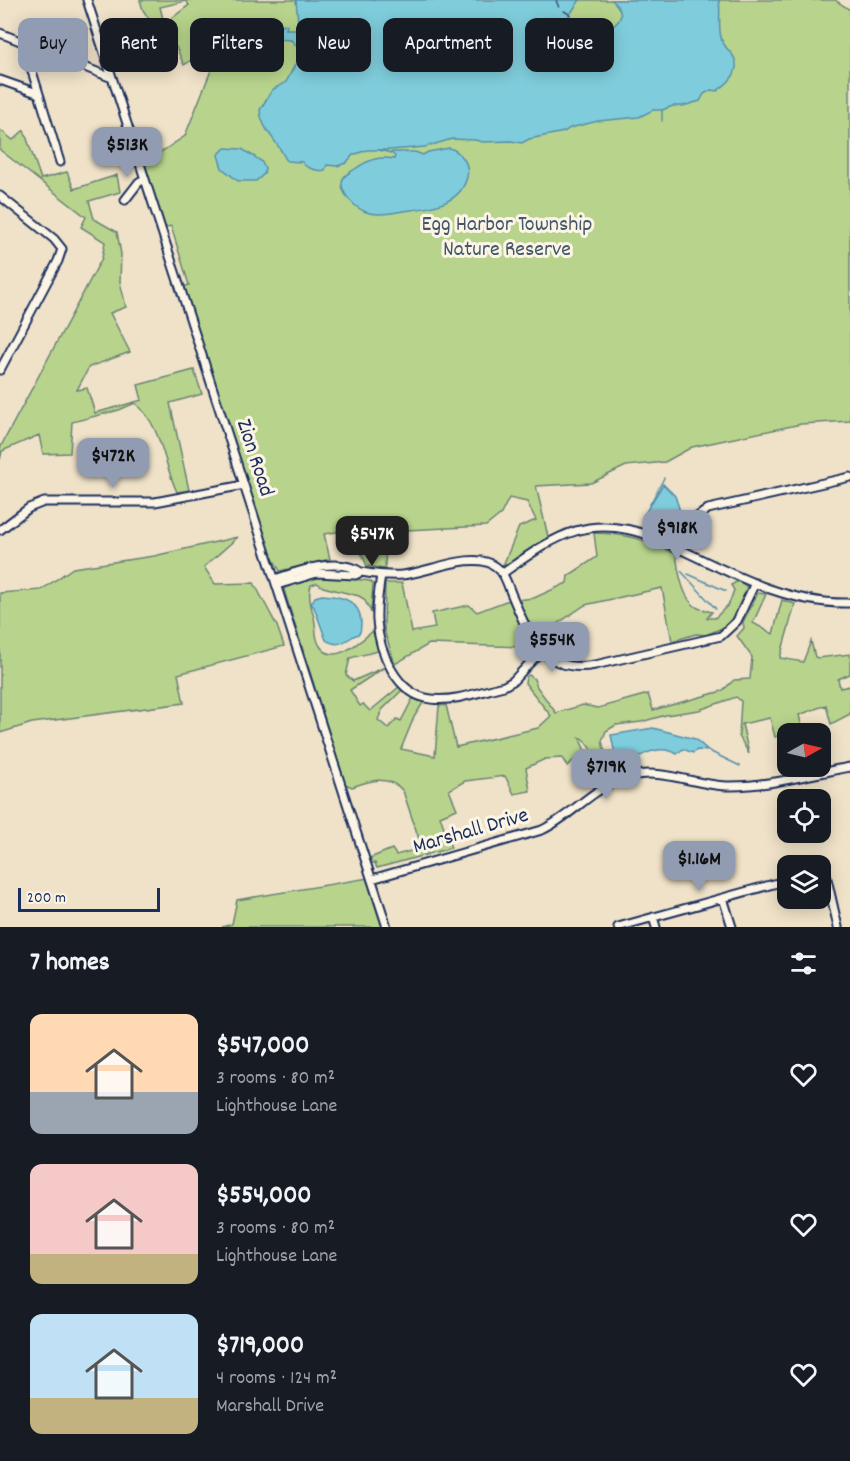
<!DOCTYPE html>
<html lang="en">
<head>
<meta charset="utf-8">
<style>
	:root { --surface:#171b24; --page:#242831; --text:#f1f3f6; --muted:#9ea1a6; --accent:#919bb2 }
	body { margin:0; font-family:Dekko,sans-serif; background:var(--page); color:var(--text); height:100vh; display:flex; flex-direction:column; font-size:22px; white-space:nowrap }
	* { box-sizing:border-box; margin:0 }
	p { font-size:20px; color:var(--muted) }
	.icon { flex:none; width:33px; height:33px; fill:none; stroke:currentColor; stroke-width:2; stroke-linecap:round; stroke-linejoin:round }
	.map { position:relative; height:927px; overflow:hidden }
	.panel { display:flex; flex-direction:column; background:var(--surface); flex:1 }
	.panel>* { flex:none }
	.hud { position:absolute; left:18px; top:18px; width:814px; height:54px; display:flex; gap:12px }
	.needle { width:39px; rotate:82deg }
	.fabs { position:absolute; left:777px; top:723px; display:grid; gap:12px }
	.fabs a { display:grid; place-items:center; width:54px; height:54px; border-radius:12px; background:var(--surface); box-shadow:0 3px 15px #0003; font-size:30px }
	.scale { position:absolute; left:18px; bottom:15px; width:142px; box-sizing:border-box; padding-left:6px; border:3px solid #1b2f5e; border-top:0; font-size:16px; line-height:21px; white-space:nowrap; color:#1b2f5e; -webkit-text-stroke:4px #fcf5e5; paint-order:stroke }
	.price { position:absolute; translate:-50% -51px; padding:0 14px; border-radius:12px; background:var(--accent); color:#111; font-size:20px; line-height:39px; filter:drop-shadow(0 2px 3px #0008) }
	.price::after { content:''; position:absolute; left:50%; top:36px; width:18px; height:14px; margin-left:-9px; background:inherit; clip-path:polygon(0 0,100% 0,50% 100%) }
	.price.active { background:#222; color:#fff }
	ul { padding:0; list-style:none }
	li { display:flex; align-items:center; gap:18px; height:150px; padding:0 30px }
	li span { display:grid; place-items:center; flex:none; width:168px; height:120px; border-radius:12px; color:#555 }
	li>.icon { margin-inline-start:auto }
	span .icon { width:72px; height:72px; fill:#fffc; stroke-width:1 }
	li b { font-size:26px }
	h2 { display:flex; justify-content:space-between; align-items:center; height:72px; padding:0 30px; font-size:26px }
	.chip { padding:0 21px; border-radius:12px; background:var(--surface); box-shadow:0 3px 15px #0003; font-size:21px; line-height:54px }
	.chip.active { background:var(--accent); color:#111 }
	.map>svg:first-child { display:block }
	.green { fill:#b8d48c; stroke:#6a8275; stroke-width:1.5 }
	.water { fill:#7fcddc; stroke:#578eaa; stroke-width:1.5 }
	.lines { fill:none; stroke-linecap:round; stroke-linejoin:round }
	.stream { stroke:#578eaa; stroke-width:1.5 }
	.ferry { stroke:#34567e; stroke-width:1.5; stroke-dasharray:8 6; stroke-linecap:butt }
	.minor-casing { stroke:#1b2f5e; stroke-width:11 }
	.minor { stroke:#fcf5e5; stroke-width:7 }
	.labels { text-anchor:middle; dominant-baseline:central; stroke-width:6; stroke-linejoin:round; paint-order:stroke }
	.park-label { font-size:22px; fill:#42586a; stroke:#fcf5e5 }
	.street-label { font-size:22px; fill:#1b2f5e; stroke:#fcf5e5 }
</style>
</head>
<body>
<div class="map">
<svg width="850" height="927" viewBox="0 0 850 927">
	<rect width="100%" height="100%" fill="#efe2c8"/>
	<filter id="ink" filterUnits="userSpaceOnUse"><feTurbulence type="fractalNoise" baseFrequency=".0167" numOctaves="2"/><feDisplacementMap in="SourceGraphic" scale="12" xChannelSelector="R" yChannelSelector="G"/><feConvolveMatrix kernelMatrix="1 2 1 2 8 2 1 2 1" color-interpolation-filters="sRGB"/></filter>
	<g filter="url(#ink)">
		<path class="green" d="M140 0H835L850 10V421L801 424 692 447 665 462 626 466 591 483 536 486 549 541 525 557 502 568 519 527 536 520 527 502 509 498 501 514 486 526 386 531 385 569 367 566 359 548 365 522 342 531 324 534 330 559 280 571 270 553 183 287 189 285 171 226 164 228 143 164 185 136 223 40 184 65 176 47 159 40 155 31 189 5 186 1 160 7 164 23 155 29 143 10Z
			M0 130 13 140 24 130 41 179 67 172 74 189 117 175 120 192 89 201 94 219 117 232 121 254 120 282 126 307 110 313 130 352 89 367 77 390 87 388 95 413 142 400 138 385 194 370 202 394 170 403 189 490 177 492C163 463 162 425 135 403L119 410 72 422 70 453 43 454 39 435 2 451 0 460V448L102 258 105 242 81 227 86 217 0 150Z
			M594 533C628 534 645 539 676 554 678 569 682 600 698 608 702 610 708 611 712 612L707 618H715L729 604 734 590 731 585 738 581 745 585 747 588 733 618 722 628 706 635 696 634 672 641 662 588 585 605 523 647 429 644 395 664 384 630 385 583H402L412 632 435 628 432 613 469 605 477 612 506 601 534 598 567 583 568 576 597 557Z
			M238 537 204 567 215 584 254 583 277 626 284 646 178 674 184 703 32 723 0 733V593L41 590 73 568 154 556Z
			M327 576 370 581 373 584 371 612 364 599 359 596 323 587 317 583 311 585C307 599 313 610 315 623 316 631 315 639 320 646 333 667 361 641 373 631L378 651 350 658 346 675 353 681 385 667 350 690 360 706 363 704 370 711 399 687 402 690 382 710 378 720 388 728 397 719 401 721 413 698 423 703 414 717 401 749 435 756 439 706 446 705 456 747 538 728 551 716 525 683 526 677 529 675 534 679 537 687 556 713 583 705 598 708 648 694 653 710 722 691 734 680 750 679 752 657 737 636 744 628 743 622 758 593 766 594 753 623 773 634 782 600 795 604 780 658 803 662 811 641 815 657 818 658 850 654V674L838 679 840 688 850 686V714L831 724 826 705 799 715 802 727 775 737 770 718 742 724 749 754 739 736 741 701 736 697 699 710 666 715 641 722 616 725 606 731 602 741 605 753 616 770 602 780 591 783C592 777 597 770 597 764 597 755 587 740 579 737L585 751 567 766 562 758 545 759 526 768 530 791 514 794 505 776 465 781 449 790 457 809 440 816 451 848 377 868 375 863H372L370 858 392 849 396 855 422 848 403 791C388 774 369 781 352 787L345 784 284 590 285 587C299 582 313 577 327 576Z
			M368 878 384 927H222L232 924 237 900Z"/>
		<path class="water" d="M296 0H580C572 10 566 21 561 30H551L555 42 556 54 559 52 563 33C570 32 574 37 581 37 587 38 593 34 599 32 617 26 630 17 612 0H719C721 13 718 25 721 38 723 45 727 48 731 53 744 69 730 82 717 91L711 90 704 94 700 101 683 106H673L662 110H653L639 117 598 121 570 128 564 132 529 139 522 143 511 141 483 142 475 140 452 139 425 147 390 150H367L353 155 346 163 337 166 327 165 325 170C319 172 305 168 302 162L287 161C284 157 283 153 280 149 272 136 261 126 260 110L272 90 286 82 300 55 297 46 291 40 278 39 274 32 284 24 287 25 286 29H296L298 22Z
			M225 148 242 149 261 161 265 168 264 174 256 181H238L222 168 218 155Z
			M449 148C461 151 470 164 467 177 460 206 427 208 403 211 392 213 377 216 366 212 355 208 336 190 344 177 347 174 352 171 355 169 368 160 378 156 394 159L395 156 391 153 393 152H415L423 155 428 152Z
			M663 484 675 496 680 511 676 519 649 521 644 515Z
			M322 595C341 596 360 600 361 622 361 625 361 629 360 632 357 636 356 634 352 637 343 643 336 647 326 640L314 607 311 604 315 597Z
			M653 728 695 739 709 751 697 750 693 753 683 749 677 754C654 740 628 764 610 777L604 767V761L615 754 611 735Z"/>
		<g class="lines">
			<path class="stream" d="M662 121V110
				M379 150 391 153
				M649 506 664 478
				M648 520 670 519
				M681 571 716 609
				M688 574 726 591
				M709 751 740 766"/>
			<path class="ferry" d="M556 0 559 8 571 15"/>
			<defs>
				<path id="minor" d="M87 0 387 927
					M0 33 112 78
					M23 42 60 162
					M0 80 37 93
					M0 196 54 239 62 249 58 261 0 370
					M125 200 139 182 145 179
					M0 530 29 508 44 502H155L244 485
					M679 548 693 520 708 509 850 477
					M361 572C374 574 388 576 402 575 427 573 474 550 495 566 504 572 507 583 511 593 528 633 542 675 595 665L721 636 737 621 755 583
					M503 573C556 536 587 512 654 537 717 565 780 605 850 603
					M381 575C379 590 376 605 377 621 379 651 396 695 431 699 455 702 482 691 504 686L513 681 541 651
					M275 579C299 571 337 556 361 572L355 575 317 573 277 585
					M820 871 825 870 838 927
					M372 879 542 830C572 816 594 786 627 777 662 767 692 785 727 786 766 787 811 774 850 767
					M723 898 732 927
					M653 917 656 927
					M618 927 788 880"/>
			</defs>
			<use href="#minor" class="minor-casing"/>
			<use href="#minor" class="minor"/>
		</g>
	</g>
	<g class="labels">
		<g class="park-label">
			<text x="507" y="225">Egg Harbor Township<tspan x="507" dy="25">Nature Reserve</tspan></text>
		</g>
		<g class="street-label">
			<text transform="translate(254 458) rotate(72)">Zion Road</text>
			<text transform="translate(471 832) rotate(-16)">Marshall Drive</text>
		</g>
	</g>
</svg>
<div class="fabs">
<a><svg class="needle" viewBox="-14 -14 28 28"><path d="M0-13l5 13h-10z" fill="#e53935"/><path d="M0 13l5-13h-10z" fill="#9ea1a6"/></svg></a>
<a><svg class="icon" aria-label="locate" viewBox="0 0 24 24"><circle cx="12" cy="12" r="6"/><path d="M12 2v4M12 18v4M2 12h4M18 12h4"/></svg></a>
<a><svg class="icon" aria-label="layers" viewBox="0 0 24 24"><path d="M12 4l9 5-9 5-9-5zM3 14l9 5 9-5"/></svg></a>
</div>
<div class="scale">200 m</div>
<b class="price" style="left:127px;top:178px">$513K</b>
<b class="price" style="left:113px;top:489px">$472K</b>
<b class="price" style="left:677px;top:561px">$918K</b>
<b class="price active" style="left:372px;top:567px">$547K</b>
<b class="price" style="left:552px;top:673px">$554K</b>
<b class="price" style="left:606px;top:800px">$719K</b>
<b class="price" style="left:699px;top:892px">$1.16M</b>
<div class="hud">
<a class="chip active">Buy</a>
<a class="chip">Rent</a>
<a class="chip">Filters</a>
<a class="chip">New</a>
<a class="chip">Apartment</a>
<a class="chip">House</a>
</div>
</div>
<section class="panel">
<h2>7 homes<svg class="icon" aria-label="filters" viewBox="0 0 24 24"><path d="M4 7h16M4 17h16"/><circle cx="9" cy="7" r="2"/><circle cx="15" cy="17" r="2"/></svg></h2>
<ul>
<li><span style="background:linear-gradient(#ffd9b3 65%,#9aa5b1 0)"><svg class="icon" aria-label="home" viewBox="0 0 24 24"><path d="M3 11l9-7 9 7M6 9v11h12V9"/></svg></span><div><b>$547,000</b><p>3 rooms · 80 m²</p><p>Lighthouse Lane</p></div><svg class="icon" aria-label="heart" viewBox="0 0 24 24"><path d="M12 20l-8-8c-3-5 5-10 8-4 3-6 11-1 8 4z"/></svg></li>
<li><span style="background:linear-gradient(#f6c9c9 75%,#c2b280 0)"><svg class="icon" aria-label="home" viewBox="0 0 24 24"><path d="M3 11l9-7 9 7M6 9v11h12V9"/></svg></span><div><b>$554,000</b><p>3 rooms · 80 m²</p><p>Lighthouse Lane</p></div><svg class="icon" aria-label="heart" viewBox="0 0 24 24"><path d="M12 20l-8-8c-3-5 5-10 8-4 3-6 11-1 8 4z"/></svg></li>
<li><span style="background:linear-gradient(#bfe0f5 70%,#c2b280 0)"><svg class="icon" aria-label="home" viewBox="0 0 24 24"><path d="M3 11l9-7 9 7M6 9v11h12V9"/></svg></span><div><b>$719,000</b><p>4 rooms · 124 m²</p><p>Marshall Drive</p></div><svg class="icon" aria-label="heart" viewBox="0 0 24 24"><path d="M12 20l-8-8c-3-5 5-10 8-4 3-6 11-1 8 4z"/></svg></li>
</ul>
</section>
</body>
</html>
